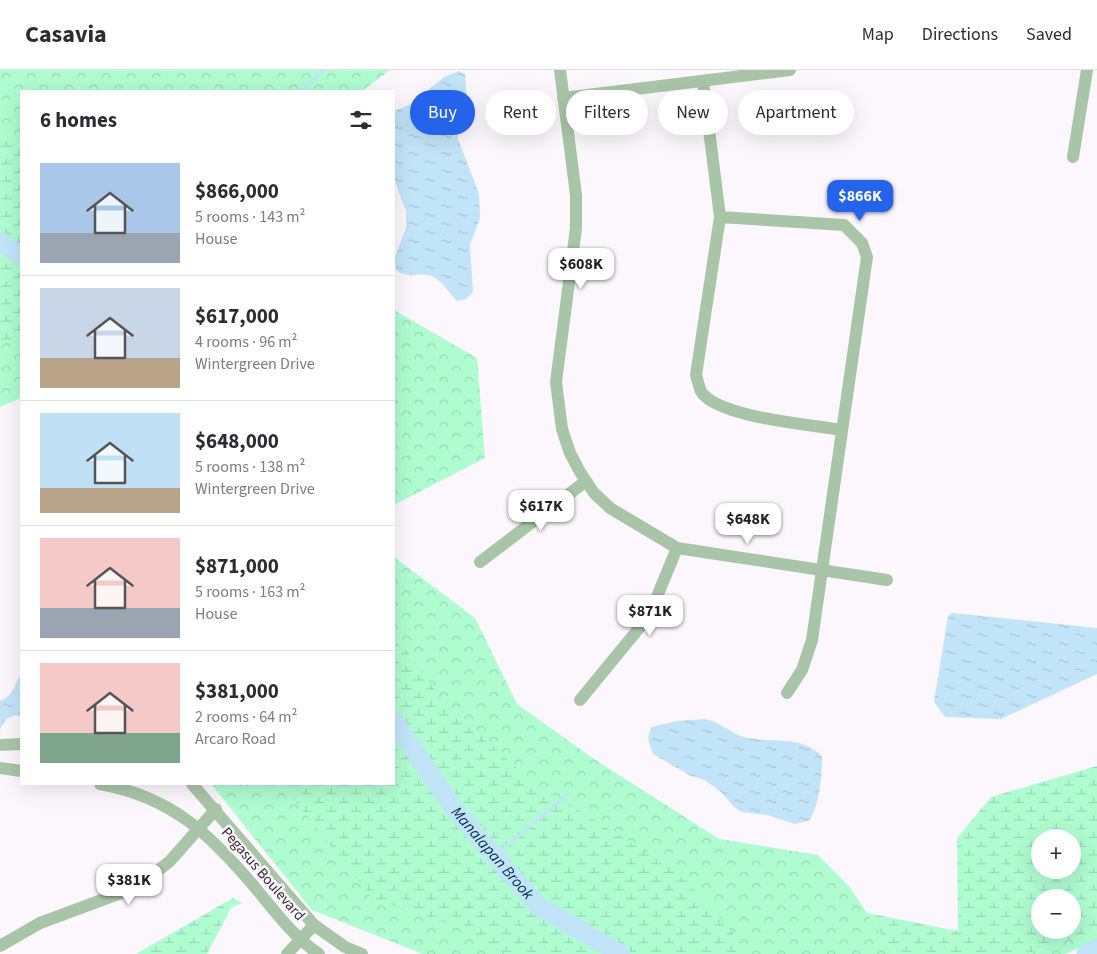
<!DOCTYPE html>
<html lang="en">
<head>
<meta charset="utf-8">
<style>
	:root { --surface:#fff; --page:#f7f7f7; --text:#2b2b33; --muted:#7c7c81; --line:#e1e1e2; --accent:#2563eb }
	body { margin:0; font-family:"Source Sans 3",sans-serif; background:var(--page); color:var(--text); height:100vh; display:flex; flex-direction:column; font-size:19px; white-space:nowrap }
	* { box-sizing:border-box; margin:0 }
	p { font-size:16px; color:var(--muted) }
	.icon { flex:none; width:28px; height:28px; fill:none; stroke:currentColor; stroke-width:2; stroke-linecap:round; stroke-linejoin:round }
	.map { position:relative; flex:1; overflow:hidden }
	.panel { position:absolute; left:20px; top:20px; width:375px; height:695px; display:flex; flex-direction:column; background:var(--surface); border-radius:0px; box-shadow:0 5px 20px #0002 }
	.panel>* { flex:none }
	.banner { position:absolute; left:410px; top:20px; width:475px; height:45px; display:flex; gap:10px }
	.buttons { position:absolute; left:1031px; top:759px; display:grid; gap:10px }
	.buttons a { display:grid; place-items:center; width:50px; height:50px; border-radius:50%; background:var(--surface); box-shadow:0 5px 20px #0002; font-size:25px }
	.price { position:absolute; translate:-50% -42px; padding:0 11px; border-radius:10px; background:#fff; color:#222; font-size:16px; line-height:32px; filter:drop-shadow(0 1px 2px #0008) }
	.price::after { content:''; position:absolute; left:50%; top:30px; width:15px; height:11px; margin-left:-8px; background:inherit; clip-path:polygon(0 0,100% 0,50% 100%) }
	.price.selected { background:var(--accent); color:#fff }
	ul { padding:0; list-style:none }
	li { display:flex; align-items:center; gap:15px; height:125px; padding:0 20px }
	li+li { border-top:1px solid var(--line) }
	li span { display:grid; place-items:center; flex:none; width:140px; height:100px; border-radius:0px; color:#555 }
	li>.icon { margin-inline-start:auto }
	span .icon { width:60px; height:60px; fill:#fffc; stroke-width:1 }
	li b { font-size:21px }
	h2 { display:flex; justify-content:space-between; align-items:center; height:60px; padding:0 20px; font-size:21px }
	.chip { padding:0 18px; border-radius:22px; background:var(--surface); box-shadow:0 5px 20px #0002; font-size:18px; line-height:45px }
	.chip.selected { background:var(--accent); color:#fff }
	header { display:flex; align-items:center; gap:30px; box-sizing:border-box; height:70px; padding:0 25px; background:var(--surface); border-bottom:1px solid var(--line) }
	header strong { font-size:24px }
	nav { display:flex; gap:28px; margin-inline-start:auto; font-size:18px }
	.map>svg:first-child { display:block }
	.forest { fill:url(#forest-crowns) }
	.wetland { fill:url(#wetland-marsh); fill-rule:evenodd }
	.water { fill:url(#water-ripples) }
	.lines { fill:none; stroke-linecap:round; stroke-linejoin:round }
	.stream { stroke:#c2e4f9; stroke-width:3 }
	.river { stroke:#c2e4f9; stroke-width:19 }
	.minor { stroke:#a9c5a7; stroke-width:12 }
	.labels { text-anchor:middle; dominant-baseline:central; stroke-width:5; stroke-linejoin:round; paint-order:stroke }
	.street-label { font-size:15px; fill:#342e34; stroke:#fcf6fd }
	.water-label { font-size:16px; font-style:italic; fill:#022f43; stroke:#fcf6fd }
</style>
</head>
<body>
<header>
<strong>Casavia</strong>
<nav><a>Map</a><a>Directions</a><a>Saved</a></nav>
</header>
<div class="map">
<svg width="1097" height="884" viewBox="0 0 1097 884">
	<defs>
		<pattern id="forest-crowns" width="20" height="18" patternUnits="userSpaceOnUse" patternTransform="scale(1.25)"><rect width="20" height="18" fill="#affcd1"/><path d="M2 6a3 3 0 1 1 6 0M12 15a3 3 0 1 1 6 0" fill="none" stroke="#97d8b4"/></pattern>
		<pattern id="wetland-marsh" width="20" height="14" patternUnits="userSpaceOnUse" patternTransform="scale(1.25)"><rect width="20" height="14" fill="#affcd1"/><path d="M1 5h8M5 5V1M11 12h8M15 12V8" fill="none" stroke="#97d8b4"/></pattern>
		<pattern id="water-ripples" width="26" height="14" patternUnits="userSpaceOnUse" patternTransform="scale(1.25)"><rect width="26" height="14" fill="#c2e4f9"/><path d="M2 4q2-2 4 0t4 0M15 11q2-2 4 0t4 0" fill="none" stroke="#a7c4d6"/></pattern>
	</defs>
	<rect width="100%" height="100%" fill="#fcf6fd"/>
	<path class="forest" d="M0 0H390L362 21H21V328L0 337Z
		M394 240 477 288 485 388 394 435Z
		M394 487 475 548 517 634 591 687 719 769 818 785 848 815 895 884H423L312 840 211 714H394Z
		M1097 860V871L1065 884H1025Z"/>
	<path class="wetland" d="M0 65 21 75V269L0 275Z
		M394 564 441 628 533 713 675 799 747 878 749 884H506L469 860 373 829 282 714H394Z
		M1097 696V860L1025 884H895L867 843 958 861 957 768 991 727ZM1040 768H1072V800H1040ZM1040 828H1072V860H1040Z
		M233 828 242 833 231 838 207 884H136Z"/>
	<path class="water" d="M459 1 465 4 468 44 460 56 458 69 479 124 480 148 470 175 473 222 466 229 457 231C450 224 439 206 427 205 413 203 410 209 396 200L394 189 406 158V141L394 109V41L421 30 430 18 444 7Z
		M952 543 1097 558V604L1001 649 945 647 934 632 948 546Z
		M21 607V647L16 645 7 648 0 659V631C10 627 14 620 17 610Z
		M705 649C721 652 730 663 744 667 772 674 800 664 822 686 822 708 820 731 810 750L795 754 767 745 742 742 734 737 721 722 705 710 691 706 653 684 648 669 651 657 677 651Z"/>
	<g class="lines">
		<path class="stream" d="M301 21 324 0
			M495 786 569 723"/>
		<g class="river">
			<path d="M0 171 21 187"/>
			<path id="s1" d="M394 651 455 740 538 836 621 884"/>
			<path d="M1086 884 1097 878"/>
		</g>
		<path class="minor" d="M560 0 576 125V158L556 312 562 359 570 383 580 402 594 423 610 438 677 478 887 510
			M703 12 720 147
			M563 28 790 0
			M1073 87 1087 0
			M480 492 586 411
			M787 623 802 600 812 570 867 187 862 173 844 155 720 147 696 305C698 311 699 319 702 323 722 348 809 354 841 360
			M580 630 640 557 656 529 677 478
			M0 675 21 674
			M0 698 21 701
			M100 714C173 727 212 766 258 821 277 844 294 867 319 884
			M192 714 314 855 345 877 362 884
			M0 876 40 853 137 817 170 791 216 739
			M287 884 314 855"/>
	</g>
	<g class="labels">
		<g class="street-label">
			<text transform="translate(263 804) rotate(49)">Pegasus Boulevard</text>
		</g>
		<g class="water-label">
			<text stroke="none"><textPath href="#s1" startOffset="165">Manalapan Brook</textPath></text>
		</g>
	</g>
</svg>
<div class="buttons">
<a>+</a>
<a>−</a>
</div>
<b class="price selected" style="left:860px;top:152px">$866K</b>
<b class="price" style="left:581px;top:220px">$608K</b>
<b class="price" style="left:541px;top:462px">$617K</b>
<b class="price" style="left:748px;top:475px">$648K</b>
<b class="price" style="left:650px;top:567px">$871K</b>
<b class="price" style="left:129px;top:836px">$381K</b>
<div class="banner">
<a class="chip selected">Buy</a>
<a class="chip">Rent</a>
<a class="chip">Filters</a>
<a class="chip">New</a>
<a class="chip">Apartment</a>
</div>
<section class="panel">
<h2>6 homes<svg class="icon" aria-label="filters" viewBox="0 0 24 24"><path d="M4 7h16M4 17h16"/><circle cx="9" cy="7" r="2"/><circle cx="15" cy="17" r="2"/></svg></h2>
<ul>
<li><span style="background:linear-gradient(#a9c7e8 70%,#9aa5b1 0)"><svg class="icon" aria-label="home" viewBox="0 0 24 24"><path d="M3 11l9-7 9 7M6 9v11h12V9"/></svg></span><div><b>$866,000</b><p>5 rooms · 143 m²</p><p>House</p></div></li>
<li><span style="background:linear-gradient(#c9d6e8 70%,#b9a48a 0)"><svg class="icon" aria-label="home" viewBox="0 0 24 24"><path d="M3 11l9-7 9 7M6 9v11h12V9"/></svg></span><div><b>$617,000</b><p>4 rooms · 96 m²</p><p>Wintergreen Drive</p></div></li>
<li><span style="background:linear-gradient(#bfe0f5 75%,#b9a48a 0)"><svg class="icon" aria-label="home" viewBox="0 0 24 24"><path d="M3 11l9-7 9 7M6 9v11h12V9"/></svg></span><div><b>$648,000</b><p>5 rooms · 138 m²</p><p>Wintergreen Drive</p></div></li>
<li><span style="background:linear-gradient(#f6c9c9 70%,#9aa5b1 0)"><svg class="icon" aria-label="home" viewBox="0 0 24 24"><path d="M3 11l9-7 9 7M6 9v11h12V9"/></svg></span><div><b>$871,000</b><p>5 rooms · 163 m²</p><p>House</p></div></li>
<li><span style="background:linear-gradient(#f6c9c9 70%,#7fa58c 0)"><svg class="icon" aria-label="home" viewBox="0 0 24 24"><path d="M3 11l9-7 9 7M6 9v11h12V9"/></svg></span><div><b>$381,000</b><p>2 rooms · 64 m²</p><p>Arcaro Road</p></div></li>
</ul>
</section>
</div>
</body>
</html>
